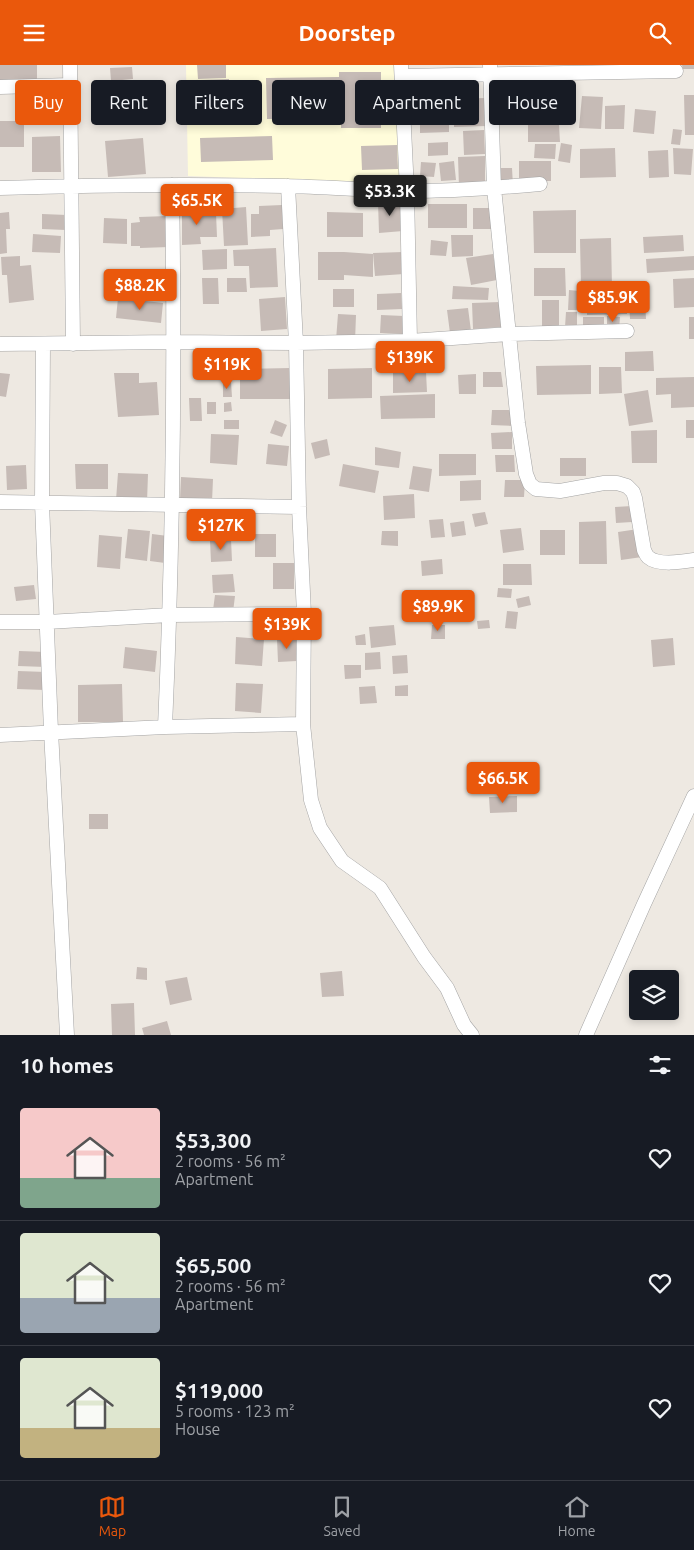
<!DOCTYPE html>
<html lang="en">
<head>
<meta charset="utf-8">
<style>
	:root { --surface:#171b24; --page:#242831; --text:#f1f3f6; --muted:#9ea1a6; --line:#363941; --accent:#ea580c }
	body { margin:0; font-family:Ubuntu,sans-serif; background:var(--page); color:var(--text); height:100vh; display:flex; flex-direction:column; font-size:19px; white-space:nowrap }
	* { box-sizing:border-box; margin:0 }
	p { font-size:16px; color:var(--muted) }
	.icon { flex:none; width:28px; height:28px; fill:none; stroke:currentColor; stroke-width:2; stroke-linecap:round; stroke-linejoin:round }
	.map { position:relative; height:970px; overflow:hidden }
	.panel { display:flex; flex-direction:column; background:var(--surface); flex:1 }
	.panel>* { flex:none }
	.hud { position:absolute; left:15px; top:15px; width:665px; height:45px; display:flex; gap:10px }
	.tools { position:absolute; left:629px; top:905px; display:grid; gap:10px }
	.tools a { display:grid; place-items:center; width:50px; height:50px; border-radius:5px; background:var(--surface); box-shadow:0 2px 8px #0003; font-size:25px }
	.price { position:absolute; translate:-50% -42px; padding:0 11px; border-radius:5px; background:var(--accent); color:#fff; font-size:16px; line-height:32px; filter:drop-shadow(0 1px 2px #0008) }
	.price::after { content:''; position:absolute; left:50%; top:30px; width:15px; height:11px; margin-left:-8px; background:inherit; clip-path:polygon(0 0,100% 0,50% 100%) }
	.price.active { background:#222; color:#fff }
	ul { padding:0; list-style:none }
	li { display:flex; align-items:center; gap:15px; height:125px; padding:0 20px }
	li+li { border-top:1px solid var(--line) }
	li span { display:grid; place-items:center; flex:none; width:140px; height:100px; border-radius:5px; color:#555 }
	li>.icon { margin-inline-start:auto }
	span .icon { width:60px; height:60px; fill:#fffc; stroke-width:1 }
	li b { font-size:21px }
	h2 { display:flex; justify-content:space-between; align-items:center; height:60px; padding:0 20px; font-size:21px }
	.chip { padding:0 18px; border-radius:5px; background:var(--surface); box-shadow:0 2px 8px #0003; font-size:18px; line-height:45px }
	.chip.active { background:var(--accent); color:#fff }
	header { display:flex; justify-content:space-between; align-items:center; height:65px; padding:0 20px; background:var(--accent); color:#fff; font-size:22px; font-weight:700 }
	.tab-bar { display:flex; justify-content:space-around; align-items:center; height:70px; border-top:1px solid var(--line); background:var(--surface); font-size:14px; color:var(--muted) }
	.tab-bar a { display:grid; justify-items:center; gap:2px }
	.tab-bar .active { color:var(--accent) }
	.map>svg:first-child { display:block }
	.education { fill:#fffcda }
	.building { fill:#c6bbb6 }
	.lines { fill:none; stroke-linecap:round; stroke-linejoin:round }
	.minor-casing { stroke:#a4a4a4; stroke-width:15 }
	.minor { stroke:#fff; stroke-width:14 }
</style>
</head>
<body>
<header><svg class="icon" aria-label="menu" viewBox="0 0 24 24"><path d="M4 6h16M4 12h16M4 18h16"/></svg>Doorstep<svg class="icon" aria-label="search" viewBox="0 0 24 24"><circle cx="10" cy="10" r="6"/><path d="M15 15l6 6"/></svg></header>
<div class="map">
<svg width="694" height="970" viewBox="0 0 694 970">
	<rect width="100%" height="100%" fill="#eee9e2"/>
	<path class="education" d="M186 0H398L402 119 188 111Z"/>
	<path class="building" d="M0 0H37V15L0 16Z
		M197 0H226V13L198 14Z
		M682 0H694V4H683Z
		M132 2 133 14 111 16 110 3Z
		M339 7H381V63H341V53L267 54 266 13 339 12Z
		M229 14 230 57 196 58 195 15Z
		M684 30H694V70H685Z
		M582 31 603 32 601 64 579 63Z
		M485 33 486 61 454 62V34Z
		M420 36H449V67L420 68Z
		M136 37V56L117 57V38Z
		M532 37 563 38 564 56H532Z
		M625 40 624 64H605V41Z
		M635 44 656 46 654 69 633 67Z
		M0 56H24V82H0Z
		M528 60H559L560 77H528Z
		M673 64 682 65 680 80 671 79Z
		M484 65 485 89 464 90 463 66Z
		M60 71 61 107H32V72Z
		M272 71 273 95 201 97 200 73Z
		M143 73 146 109 108 112 105 76Z
		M448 77V90L428 91V78Z
		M561 78 572 80 570 98 558 96Z
		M535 79H556L555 94 534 93Z
		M397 80 398 104 362 105 361 81Z
		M615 83 616 112 580 113V84Z
		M673 83 693 84 691 110 674 109Z
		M668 85 669 112 649 113 648 86Z
		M485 91V121L459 122 458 92Z
		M454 96 456 115 441 116 439 98Z
		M519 96H551V116H519Z
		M421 97 436 98 434 112 420 111Z
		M498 103H512L513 121H498Z
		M402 136 403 166 379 168 378 137Z
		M428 139H467V163H428Z
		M282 140 283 164 270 165V171L251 172V149H259V141Z
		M246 142 248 180 224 181 222 144Z
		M200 143V149L216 148 217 172H200L201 179 182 180V144Z
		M473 143H493V164H473Z
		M576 145V188H534L533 146Z
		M9 147 10 164H6L7 188 0 189V148Z
		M327 147 363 148V172H327Z
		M42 149 67 150 66 165 42 164Z
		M168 151 169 182 140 183V181H131V158L140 157 139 152Z
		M104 153 127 154V179L103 178Z
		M33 169 61 171 60 188 32 187Z
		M451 170H473V191L452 192Z
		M683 170 684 186 644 188 643 172Z
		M611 173 612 222H581L580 174Z
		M431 175 448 177 446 191 430 190Z
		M276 183 278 222 250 223 249 201H234L233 185Z
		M227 184V204L203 205 202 185Z
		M318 187H344L373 189V212L344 210V215H318Z
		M403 187 404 209 375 211 373 188Z
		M493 189 497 215 471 220 466 193Z
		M20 191V201L31 200 34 235 9 238 7 210H2L1 192Z
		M694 191V205L647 208 646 194Z
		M534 203H565L566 231H534Z
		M202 213H218L219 239H203Z
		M227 213H246L247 227H227Z
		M694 213V242L674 243 673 214Z
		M453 221 489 223 488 235 452 234Z
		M333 224H354V242H333Z
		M587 224H626L627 249 587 250Z
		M569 225 579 226 578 245H568Z
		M401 228 402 244 377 245V229Z
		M285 232 287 264 261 266 259 234Z
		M118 233 163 238 161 258 116 253Z
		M542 235H559V261H542Z
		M645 235 646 254H630L629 236Z
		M500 237 501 262 473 264 472 238Z
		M468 243 471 266 450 268 447 245Z
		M566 247H577V263L565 262Z
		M338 249 356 250 355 277 336 275Z
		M381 250 404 251 403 269 380 268Z
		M607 251 620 252 619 265H607Z
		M583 252H604V264H583Z
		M689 252H694V274H689Z
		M653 286 654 306H625V287Z
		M217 290 238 295 235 309 214 305Z
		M591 300V329L537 330 536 301Z
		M599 302H621L622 328 599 329Z
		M291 303V334H240V304Z
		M372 303V333L328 334V304Z
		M426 307 427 327 393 328V308Z
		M483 307H501L503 322H483Z
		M0 308 10 309 6 332 0 331Z
		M114 308H139V318L157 317 159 350 118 352Z
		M476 309V329H459L458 310Z
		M694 312V342L671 343V329L656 330V313Z
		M223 317H231L232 332H223Z
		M648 325 653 357 629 361 624 329Z
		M435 329V353L381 354 380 331Z
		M189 333H201L202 356H190Z
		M207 337H216V349H207Z
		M231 337 232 346 224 347V338Z
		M492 345H514L513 361 491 360Z
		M224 355H239V364H224Z
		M275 355 287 360 282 372 270 368Z
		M686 355H694V373H686Z
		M657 365V398H632L631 366Z
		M512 367V384H492L491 368Z
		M211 369 239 370 237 400 210 398Z
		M327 374 330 390 315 394 311 378Z
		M268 379 289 381 287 401 266 399Z
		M375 382 401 387 399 403 375 400Z
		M439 389H476V410L439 411Z
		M495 390H514L515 407H496Z
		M560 393H586V411H560Z
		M75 399H108V424H76Z
		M343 399 379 406 375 428 339 421Z
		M26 400 27 424 7 425 6 401Z
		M413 401 432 404 429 427 409 424Z
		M118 408 148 409 147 437 116 435Z
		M181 412 213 414 212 437 180 435Z
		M481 415V435L460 436V416Z
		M505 415H525L524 432H504Z
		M414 429 415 453 384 455 383 431Z
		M632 441V457L616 458 615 442Z
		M485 447 488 459 475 462 472 449Z
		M443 454 445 472 431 473 429 455Z
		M464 456 466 470 452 472 450 458Z
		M606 456 607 499H579V457Z
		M521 463 524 485 503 488 500 465Z
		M128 464 150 466 147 496 125 493Z
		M638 464 642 492 621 495 618 467Z
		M540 465H565V490H540Z
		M382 466H398V481L381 480Z
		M152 469 168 471 165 498 150 496Z
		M255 469H276V492H255Z
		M99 470 122 472 120 504 97 502Z
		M231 474 232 496 211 497 210 475Z
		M442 494 443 509 422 511 421 496Z
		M273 498H294V524H273Z
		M503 499H531L532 520H503Z
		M233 509 235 527 213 528 212 510Z
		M34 520 36 534 16 536 14 522Z
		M498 523 512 524 511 533 497 532Z
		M215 530 235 531 233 547 213 545Z
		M529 531 531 540 518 543 516 534Z
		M507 546 518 547 516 564 505 563Z
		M489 555 490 563 478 564 477 556Z
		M394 560 396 580 371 583 369 562Z
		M432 560H445V574H431Z
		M365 569 366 580H356L355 571Z
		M236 572 264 574 262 601 235 599Z
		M296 573 297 596 278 597 277 574Z
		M673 573 675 600 653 602 651 575Z
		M125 582 157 586 155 607 123 603Z
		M19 586 47 587 46 602 18 601Z
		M380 587 381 604 365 605V588Z
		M407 590 408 608 393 609 392 591Z
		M344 600H361V613L345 614Z
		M18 606 46 607 45 625 17 624Z
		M236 618 263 619 261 648 235 646Z
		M122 619 123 657H78V620Z
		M408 620V631H395V621Z
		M375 621 377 638 360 639 359 622Z
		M517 731V747L490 748 489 732Z
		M89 749H108V764H89Z
		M137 902 147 903V915L136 914Z
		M342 906 344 931 322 932 320 908Z
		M187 912 192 935 170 940 165 916Z
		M134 938 135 970H112L111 939Z
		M167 956 171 970H144L142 963Z"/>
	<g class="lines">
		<defs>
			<path id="minor" d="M70 0 73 279
				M401 0 407 126 410 276
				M490 0 494 123 518 358 526 409 530 419 536 424 560 426 604 418H617L627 421 633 427 635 433 644 485C645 487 646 490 648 492 658 501 682 497 694 495
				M402 11 676 6
				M0 22 70 20
				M288 121 296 278 299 442 304 549 303 659 311 735 320 763 342 796 380 823 424 892 447 923 464 960 472 970
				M0 123C95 120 190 119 285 121 326 122 366 125 407 126 451 126 495 123 540 119
				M0 279 173 277 296 278 410 276 509 269 627 266
				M43 279 42 438 51 666 67 970
				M0 437 299 442
				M0 557H47L170 550 304 549
				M165 662C173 481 175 301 172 120
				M0 670 165 662 303 659
				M586 970 644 839 694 731"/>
		</defs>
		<use href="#minor" class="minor-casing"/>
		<use href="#minor" class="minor"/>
	</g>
</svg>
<div class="tools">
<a><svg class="icon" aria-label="layers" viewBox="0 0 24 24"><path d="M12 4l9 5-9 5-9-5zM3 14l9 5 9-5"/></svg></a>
</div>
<b class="price active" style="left:390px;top:152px">$53.3K</b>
<b class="price" style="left:197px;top:161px">$65.5K</b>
<b class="price" style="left:140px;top:246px">$88.2K</b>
<b class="price" style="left:613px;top:258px">$85.9K</b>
<b class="price" style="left:410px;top:318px">$139K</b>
<b class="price" style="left:227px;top:325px">$119K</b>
<b class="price" style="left:221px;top:486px">$127K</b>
<b class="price" style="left:438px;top:567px">$89.9K</b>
<b class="price" style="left:287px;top:585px">$139K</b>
<b class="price" style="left:503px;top:739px">$66.5K</b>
<div class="hud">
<a class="chip active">Buy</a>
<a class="chip">Rent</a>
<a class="chip">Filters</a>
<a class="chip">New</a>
<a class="chip">Apartment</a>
<a class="chip">House</a>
</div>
</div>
<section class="panel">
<h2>10 homes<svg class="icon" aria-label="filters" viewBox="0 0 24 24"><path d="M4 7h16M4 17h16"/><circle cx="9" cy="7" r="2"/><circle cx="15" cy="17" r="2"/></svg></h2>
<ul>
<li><span style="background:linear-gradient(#f6c9c9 70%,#7fa58c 0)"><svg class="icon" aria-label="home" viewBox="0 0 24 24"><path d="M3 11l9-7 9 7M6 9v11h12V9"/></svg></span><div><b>$53,300</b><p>2 rooms · 56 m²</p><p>Apartment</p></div><svg class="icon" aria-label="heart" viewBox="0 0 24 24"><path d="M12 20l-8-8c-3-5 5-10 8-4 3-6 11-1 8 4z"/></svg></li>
<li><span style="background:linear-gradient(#dfe7d0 65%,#9aa5b1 0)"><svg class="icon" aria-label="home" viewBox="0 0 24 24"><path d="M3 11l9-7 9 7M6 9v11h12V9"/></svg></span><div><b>$65,500</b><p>2 rooms · 56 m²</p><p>Apartment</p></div><svg class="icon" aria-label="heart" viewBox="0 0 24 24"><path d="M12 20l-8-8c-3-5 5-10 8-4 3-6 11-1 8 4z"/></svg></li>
<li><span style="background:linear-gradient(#dfe7d0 70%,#c2b280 0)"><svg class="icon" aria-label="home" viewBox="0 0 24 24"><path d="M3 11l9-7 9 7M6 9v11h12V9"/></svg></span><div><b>$119,000</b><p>5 rooms · 123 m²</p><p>House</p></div><svg class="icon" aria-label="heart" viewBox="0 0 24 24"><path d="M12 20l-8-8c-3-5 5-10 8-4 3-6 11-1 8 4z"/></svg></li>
</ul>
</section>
<nav class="tab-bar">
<a class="active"><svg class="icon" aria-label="map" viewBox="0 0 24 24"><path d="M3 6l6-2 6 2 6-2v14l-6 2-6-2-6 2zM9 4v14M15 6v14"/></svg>Map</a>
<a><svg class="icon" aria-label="saved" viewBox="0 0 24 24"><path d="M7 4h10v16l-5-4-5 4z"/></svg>Saved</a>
<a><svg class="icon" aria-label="home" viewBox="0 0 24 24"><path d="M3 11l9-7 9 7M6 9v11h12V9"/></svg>Home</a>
</nav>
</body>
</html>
